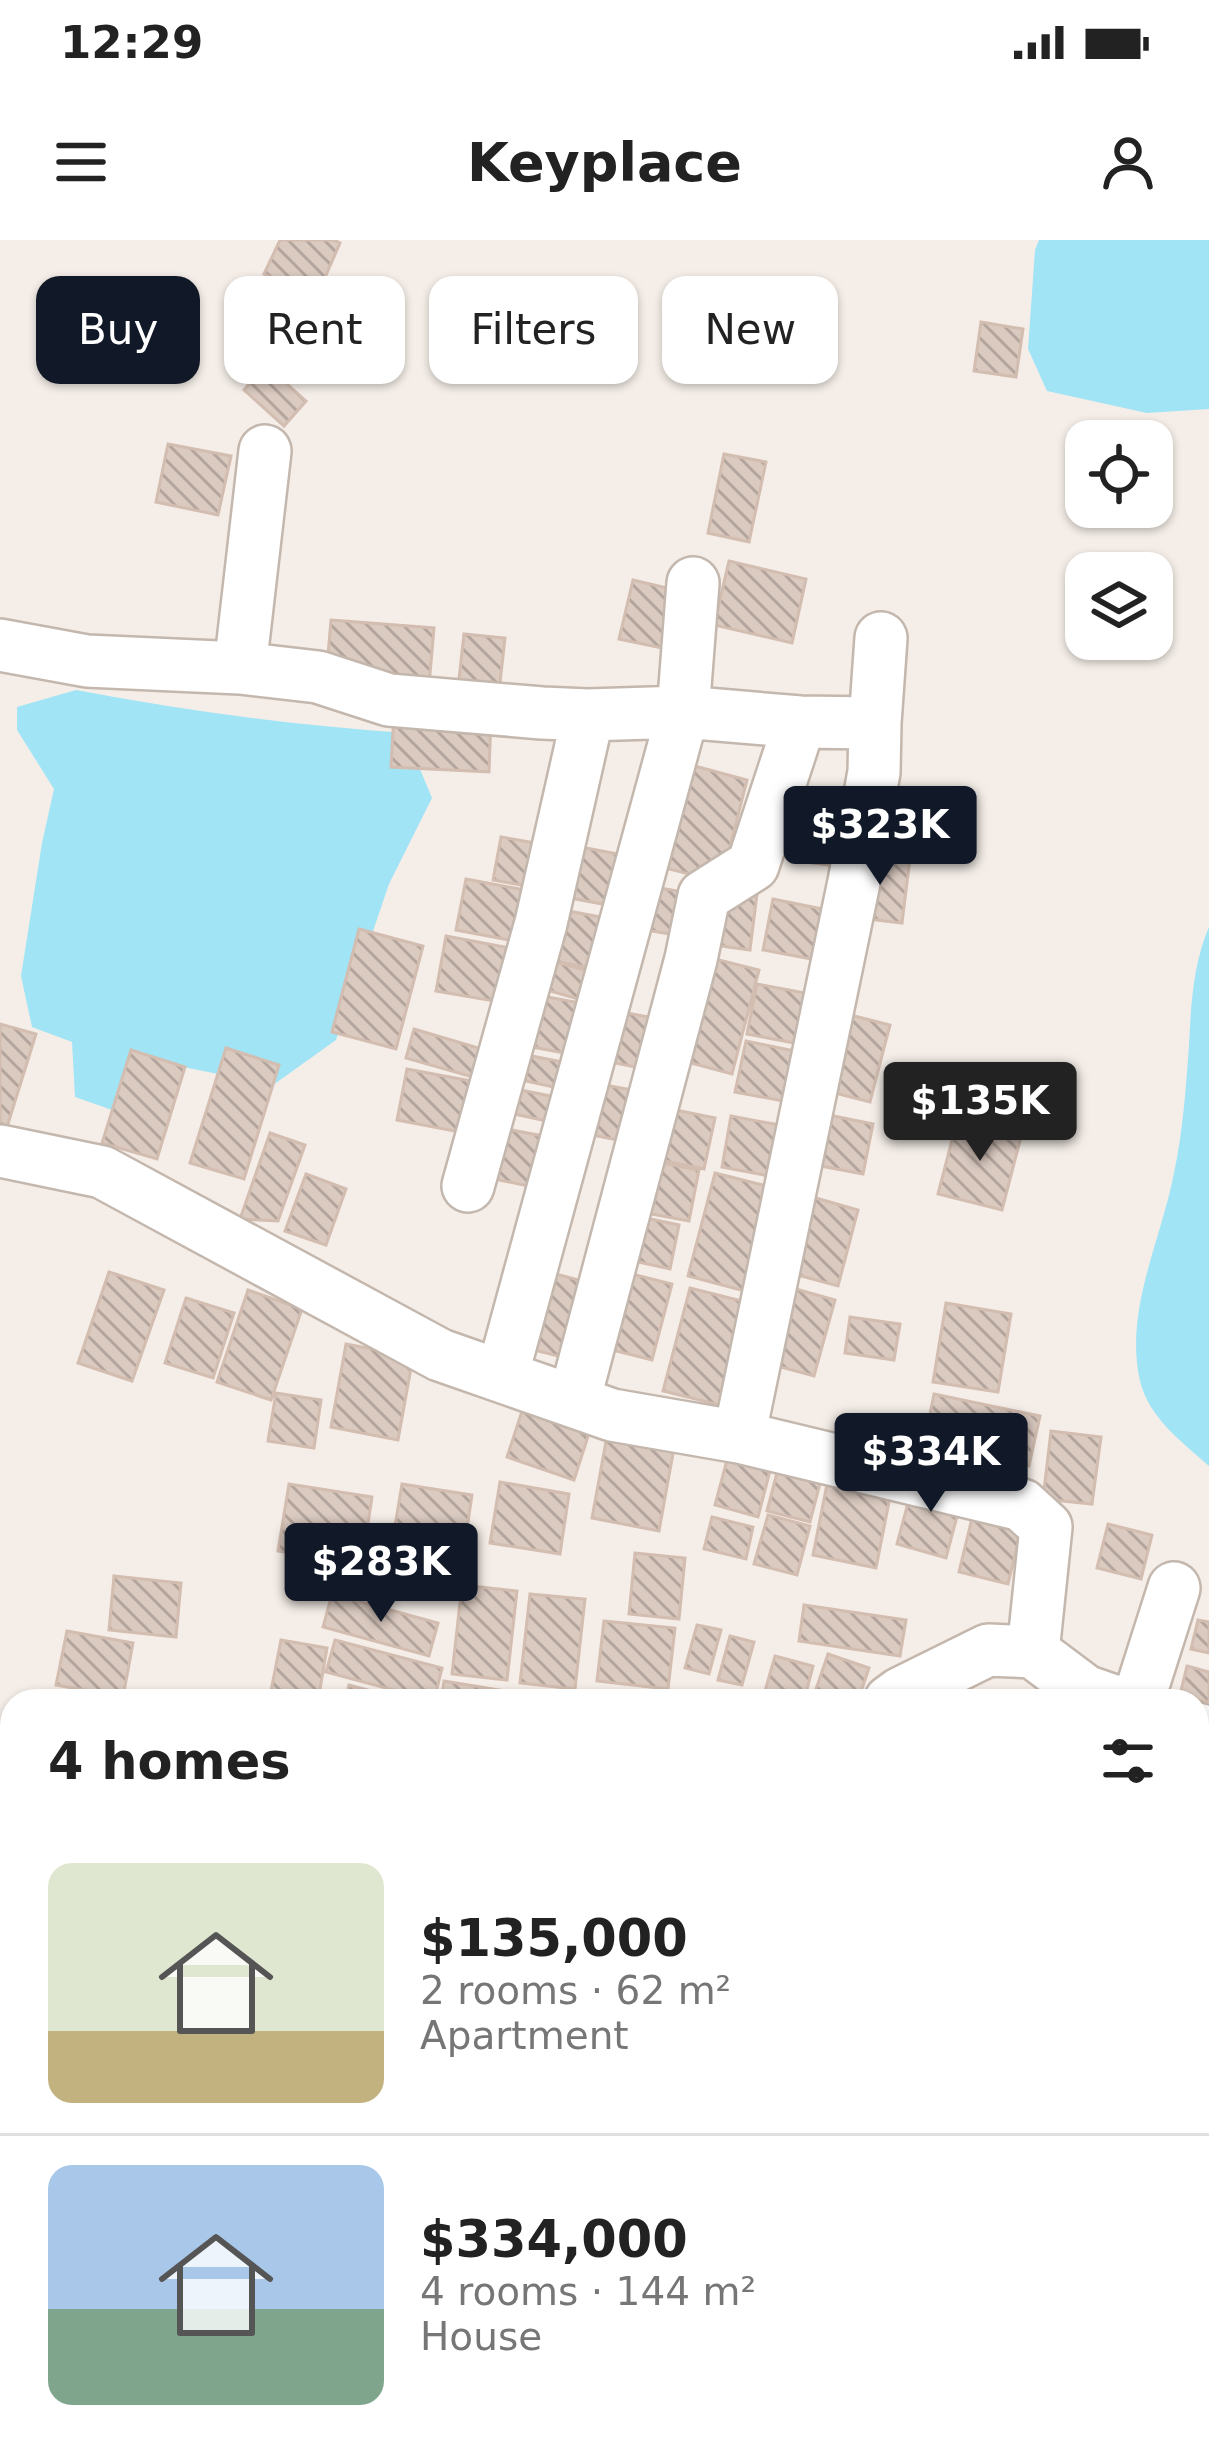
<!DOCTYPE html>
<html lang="en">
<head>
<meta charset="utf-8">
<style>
	:root { --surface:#fff; --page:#f2f2f2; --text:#222; --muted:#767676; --line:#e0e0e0; --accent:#111827 }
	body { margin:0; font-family:"DejaVu Sans",sans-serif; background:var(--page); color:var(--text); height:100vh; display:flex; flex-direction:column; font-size:45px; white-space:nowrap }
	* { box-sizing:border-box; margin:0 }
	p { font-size:39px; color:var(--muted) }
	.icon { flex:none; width:66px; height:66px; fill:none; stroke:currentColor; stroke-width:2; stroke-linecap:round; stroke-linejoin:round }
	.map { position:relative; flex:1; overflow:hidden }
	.panel { position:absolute; left:0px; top:1449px; width:1209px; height:771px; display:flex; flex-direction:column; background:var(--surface); border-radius:36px 36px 0 0; box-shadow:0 3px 9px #0004 }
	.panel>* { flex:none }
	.guide { position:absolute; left:36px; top:36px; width:1137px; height:108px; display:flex; gap:24px }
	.tools { position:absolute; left:1065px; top:180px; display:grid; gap:24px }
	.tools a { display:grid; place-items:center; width:108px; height:108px; border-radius:24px; background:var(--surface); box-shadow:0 3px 9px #0004; font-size:60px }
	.price { position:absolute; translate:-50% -102px; padding:0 27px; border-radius:12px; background:var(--accent); color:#fff; font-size:39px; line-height:78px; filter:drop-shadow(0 3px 6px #0008) }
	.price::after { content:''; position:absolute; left:50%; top:72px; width:36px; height:27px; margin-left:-18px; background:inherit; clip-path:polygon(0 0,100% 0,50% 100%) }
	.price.selected { background:#222; color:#fff }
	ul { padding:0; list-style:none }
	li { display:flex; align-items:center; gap:36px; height:300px; padding:0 48px }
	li+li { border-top:3px solid var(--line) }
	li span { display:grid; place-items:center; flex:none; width:336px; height:240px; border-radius:24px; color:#555 }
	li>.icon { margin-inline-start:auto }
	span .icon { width:144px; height:144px; fill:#fffc; stroke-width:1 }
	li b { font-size:51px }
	h2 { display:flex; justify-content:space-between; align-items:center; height:144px; padding:0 48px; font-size:51px }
	.chip { padding:0 42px; border-radius:24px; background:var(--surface); box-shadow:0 3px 9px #0004; font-size:42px; line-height:108px }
	.chip.selected { background:var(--accent); color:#fff }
	.status { display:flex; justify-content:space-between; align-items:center; height:84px; padding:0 60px; background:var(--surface); direction:ltr }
	.status svg { height:33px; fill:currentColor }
	header { display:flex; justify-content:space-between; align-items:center; height:156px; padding:0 48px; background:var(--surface); font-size:54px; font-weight:700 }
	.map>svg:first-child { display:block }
	.water { fill:#a1e4f5 }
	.building { fill:url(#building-back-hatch); stroke:#d3bdb0; stroke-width:3 }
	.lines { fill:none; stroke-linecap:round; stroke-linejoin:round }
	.minor-casing { stroke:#c4b7ad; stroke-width:56 }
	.minor { stroke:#fff; stroke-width:51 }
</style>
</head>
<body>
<div class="status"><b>12:29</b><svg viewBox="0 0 49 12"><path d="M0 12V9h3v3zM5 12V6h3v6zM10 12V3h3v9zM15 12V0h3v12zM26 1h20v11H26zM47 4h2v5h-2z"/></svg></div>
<header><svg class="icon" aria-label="menu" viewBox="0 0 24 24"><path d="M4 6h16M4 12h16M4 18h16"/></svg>Keyplace<svg class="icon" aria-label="person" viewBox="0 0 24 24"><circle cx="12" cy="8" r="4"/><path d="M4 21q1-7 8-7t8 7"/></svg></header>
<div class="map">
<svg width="1209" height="2218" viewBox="0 0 1209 2218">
	<defs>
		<pattern id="building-back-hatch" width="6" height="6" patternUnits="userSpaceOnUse" patternTransform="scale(3)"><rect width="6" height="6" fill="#dacac0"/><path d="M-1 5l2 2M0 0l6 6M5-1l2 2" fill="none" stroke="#b3a59d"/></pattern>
	</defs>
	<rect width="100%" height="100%" fill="#f5eee8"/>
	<path class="water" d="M1039 0H1209V169L1147 173 1047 151 1028 109 1035 10Z
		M76 450C186 471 293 485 405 493L432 558 389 644 336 800 273 845 168 824 115 871 75 857 72 802 32 787 21 736 42 603 54 549 17 490V467Z
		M1209 687V1226C1182 1202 1149 1178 1140 1141 1124 1071 1161 1001 1174 933 1183 891 1186 847 1189 805 1191 765 1193 724 1209 687Z
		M1209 1837V2218H1071L1074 2208H1197V1867Z"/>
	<path class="building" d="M280 0H334L340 3 316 58 264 34Z
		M981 82 1023 89 1016 137 974 131Z
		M266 125 306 161 284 186 244 150Z
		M168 204 231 216 218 275 156 262Z
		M724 214 766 222 749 302 708 293Z
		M729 321 806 339 792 403 714 385Z
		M633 340 680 351 667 409 619 399Z
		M331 380 434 388 429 446 326 438Z
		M464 394 505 398 497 470 456 466Z
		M394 473 491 478 489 532 391 527Z
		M684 523 747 540 721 642 657 626Z
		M803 557 855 562 847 627 796 621Z
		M501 597 547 605 539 648 493 640Z
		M565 604 628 616 618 667 554 655Z
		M858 613 910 618 902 683 851 677Z
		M466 639 530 651 520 702 456 690Z
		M706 640 758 646 750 710 699 703Z
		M642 645 689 653 681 696 635 688Z
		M773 659 837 672 827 722 763 710Z
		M553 668 616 680 607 731 543 719Z
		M359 689 423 706 396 809 332 792Z
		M446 696 521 710 511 764 436 751Z
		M695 714 759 730 732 834 668 817Z
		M544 719 615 738 606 767 536 747Z
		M757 744 821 756 810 806 747 794Z
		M527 753 590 765 580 816 516 804Z
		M601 768 664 780 655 831 591 818Z
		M827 769 890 785 870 862 807 846Z
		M0 784 36 794 7 887 0 885Z
		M414 789 485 810 476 838 406 818Z
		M746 801 809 814 799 864 735 852Z
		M226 808 279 825 244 939 190 923Z
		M131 810 185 827 157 919 102 903Z
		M522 814 572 824 567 850 517 839Z
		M407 829 471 841 460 892 397 880Z
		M579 840 642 852 632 903 568 890Z
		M516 849 565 859 560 884 510 873Z
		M651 865 715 878 704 929 641 916Z
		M809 871 873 884 863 934 799 922Z
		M731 876 795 888 785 939 722 927Z
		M958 877 1022 893 1002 970 938 954Z
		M490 886 554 898 543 949 480 936Z
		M270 893 305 905 278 981 240 979Z
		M636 918 699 930 689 981 625 969Z
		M715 933 779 949 752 1053 688 1036Z
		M306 934 346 949 326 1005 285 991Z
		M795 952 858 970 838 1046 775 1029Z
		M617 972 679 985 670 1029 607 1015Z
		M526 1026 590 1043 570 1119 506 1103Z
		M608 1028 672 1044 652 1120 588 1104Z
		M109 1032 164 1050 132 1141 78 1123Z
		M771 1042 835 1060 814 1136 751 1119Z
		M690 1048 754 1064 727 1167 663 1151Z
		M248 1050 302 1069 271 1160 217 1142Z
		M186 1058 234 1073 213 1138 165 1123Z
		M946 1063 1011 1074 998 1152 933 1142Z
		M850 1077 900 1084 894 1120 845 1113Z
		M346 1104 413 1117 398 1200 331 1187Z
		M276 1153 321 1160 314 1208 268 1201Z
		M934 1154 1040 1176 1029 1226 924 1204Z
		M526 1159 593 1181 574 1240 507 1217Z
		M1051 1191 1101 1197 1092 1264 1043 1259Z
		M607 1196 674 1208 659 1291 592 1278Z
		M728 1216 771 1227 758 1277 715 1265Z
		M780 1221 823 1232 810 1282 767 1271Z
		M916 1233 965 1246 946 1318 897 1304Z
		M828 1239 891 1252 876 1328 813 1315Z
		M500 1242 569 1254 560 1314 490 1303Z
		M289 1244 372 1257 362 1324 278 1311Z
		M402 1244 472 1255 463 1315 392 1304Z
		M973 1274 1022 1286 1008 1344 959 1332Z
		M768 1275 810 1286 797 1335 754 1324Z
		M712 1277 753 1287 746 1319 704 1309Z
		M1108 1284 1152 1295 1141 1339 1097 1328Z
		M635 1313 685 1318 679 1379 629 1374Z
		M114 1336 181 1343 176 1397 109 1390Z
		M462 1345 517 1351 507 1440 452 1434Z
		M332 1354 438 1383 429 1416 323 1387Z
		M530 1354 585 1359 575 1449 520 1443Z
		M804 1365 906 1380 900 1416 799 1401Z
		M1198 1380 1209 1382V1413L1191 1409Z
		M604 1381 675 1388 668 1449 597 1441Z
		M697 1385 721 1390 709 1434 685 1428Z
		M67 1391 133 1403 123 1457 56 1445Z
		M730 1396 754 1402 742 1445 718 1440Z
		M281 1400 327 1408 318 1461H269Z
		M335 1400 442 1428 434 1461 326 1432Z
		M828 1414 869 1428 858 1461H812Z
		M775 1416 813 1426 804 1461 763 1458Z
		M1187 1426 1209 1432V1463L1180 1455Z
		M444 1441 505 1451 503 1461H441Z
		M349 1445 408 1461H345Z
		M1197 1516 1209 1520V1590L1197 1586Z
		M0 1778 12 1783V1835L0 1830Z
		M0 1913 12 1917V1961L9 1968 0 1964Z
		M3 2050 12 2052V2133L0 2129V2059Z
		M0 2145 12 2149V2208H17L14 2218H0Z
		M36 2208H70L101 2218H33Z
		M969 2208H1023L1022 2218 968 2213Z"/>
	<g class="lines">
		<defs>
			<path id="minor" d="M0 405 87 421 240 428 318 437 389 460 542 473 588 475 683 472 800 482 875 483 881 398
				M240 428 265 211
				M0 911 102 932 440 1115 612 1175 739 1197 1022 1265 1046 1287 1033 1412 1085 1451 1114 1461
				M468 946 541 683 588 475
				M502 1136 683 472 693 343
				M574 1161 691 719 704 656 753 625 800 482
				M739 1197 854 642 874 532 875 483
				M890 1461 901 1453 988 1410 1033 1412
				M1138 1461 1174 1348
				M1197 1489 1209 1493
				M0 1763 12 1768
				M733 2208 796 2218
				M661 2218 666 2208"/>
		</defs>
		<use href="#minor" class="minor-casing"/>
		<use href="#minor" class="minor"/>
	</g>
</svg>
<div class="tools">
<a><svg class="icon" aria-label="locate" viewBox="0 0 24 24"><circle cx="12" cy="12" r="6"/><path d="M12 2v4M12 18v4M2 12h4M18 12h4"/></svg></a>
<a><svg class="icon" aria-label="layers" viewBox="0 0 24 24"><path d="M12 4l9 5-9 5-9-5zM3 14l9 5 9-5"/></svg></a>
</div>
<b class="price" style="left:880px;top:648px">$323K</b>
<b class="price selected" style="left:980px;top:924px">$135K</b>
<b class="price" style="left:931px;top:1275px">$334K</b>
<b class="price" style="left:381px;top:1385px">$283K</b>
<div class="guide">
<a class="chip selected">Buy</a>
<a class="chip">Rent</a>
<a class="chip">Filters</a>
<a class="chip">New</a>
</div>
<section class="panel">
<h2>4 homes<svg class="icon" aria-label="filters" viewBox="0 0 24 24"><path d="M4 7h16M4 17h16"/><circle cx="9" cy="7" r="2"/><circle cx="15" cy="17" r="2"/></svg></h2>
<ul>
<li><span style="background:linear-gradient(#dfe7d0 70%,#c2b280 0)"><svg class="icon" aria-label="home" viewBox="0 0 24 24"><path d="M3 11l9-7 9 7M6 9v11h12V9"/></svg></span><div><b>$135,000</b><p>2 rooms · 62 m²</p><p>Apartment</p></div></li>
<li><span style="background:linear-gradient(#a9c7e8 60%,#7fa58c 0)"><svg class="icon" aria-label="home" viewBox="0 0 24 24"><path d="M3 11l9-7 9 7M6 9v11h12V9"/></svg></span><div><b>$334,000</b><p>4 rooms · 144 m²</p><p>House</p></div></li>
</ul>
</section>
</div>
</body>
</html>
